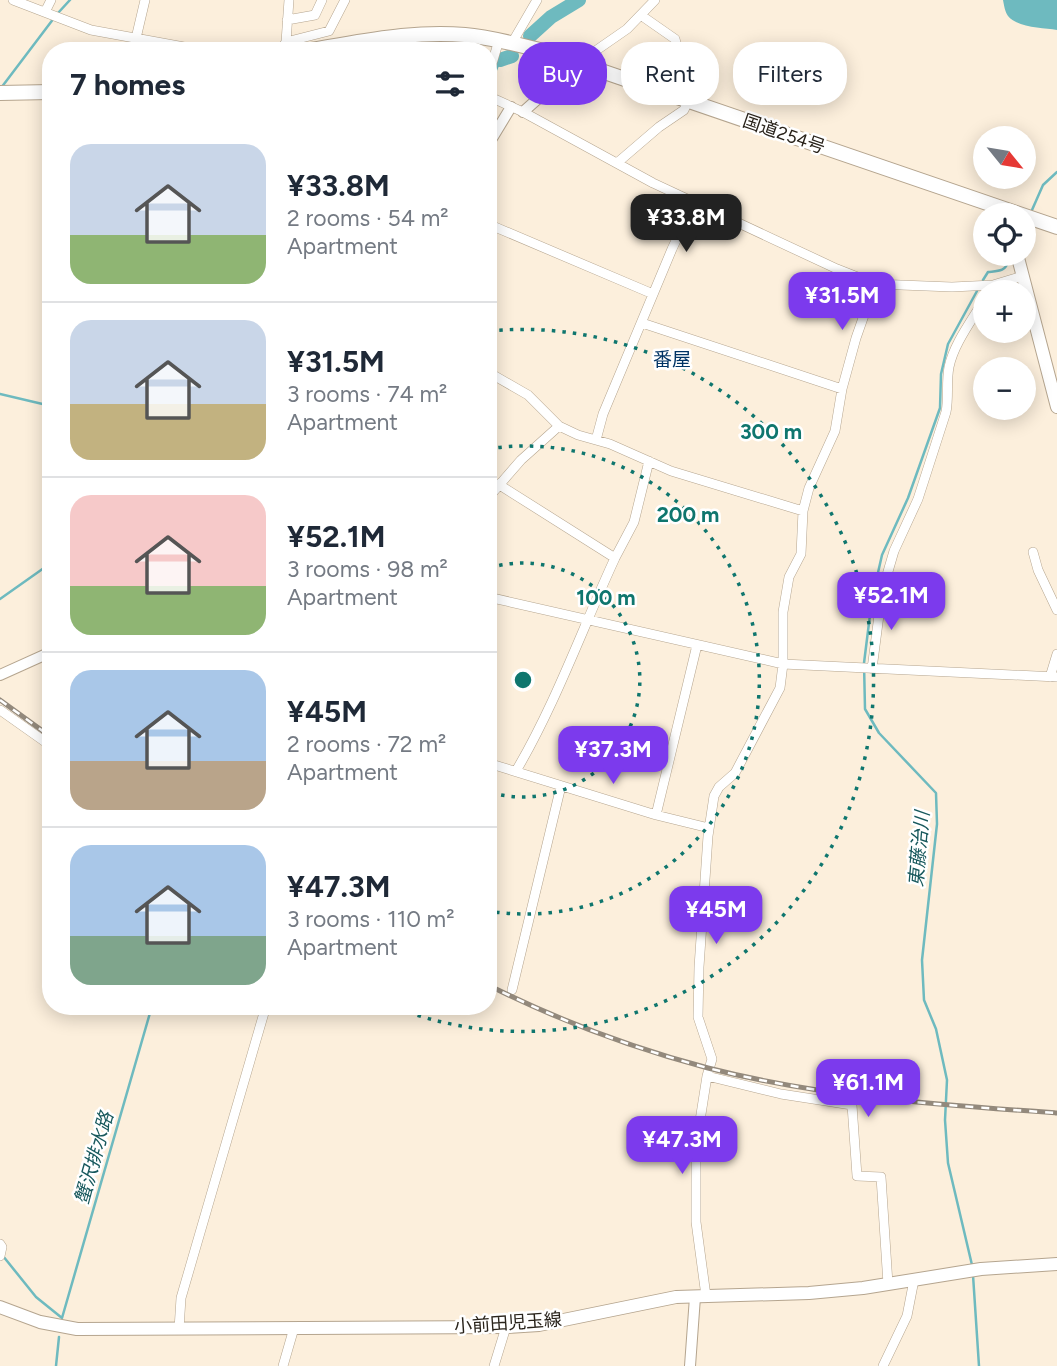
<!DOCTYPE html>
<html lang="en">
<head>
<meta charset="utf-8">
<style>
	:root { --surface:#fff; --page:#f2f2f3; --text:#1f2937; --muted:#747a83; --line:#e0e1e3; --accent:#7c3aed }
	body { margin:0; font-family:Figtree,"Noto Sans JP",sans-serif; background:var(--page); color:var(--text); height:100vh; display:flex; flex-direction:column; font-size:26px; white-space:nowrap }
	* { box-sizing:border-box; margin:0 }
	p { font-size:23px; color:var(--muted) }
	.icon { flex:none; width:38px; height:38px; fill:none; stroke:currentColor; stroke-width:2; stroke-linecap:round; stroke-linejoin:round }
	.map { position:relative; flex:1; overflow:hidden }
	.details { position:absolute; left:42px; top:42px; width:455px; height:973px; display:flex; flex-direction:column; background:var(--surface); border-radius:28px; box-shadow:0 4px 18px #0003 }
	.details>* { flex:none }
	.guide { position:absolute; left:518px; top:42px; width:434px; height:63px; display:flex; gap:14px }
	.needle { width:46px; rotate:120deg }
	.buttons { position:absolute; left:973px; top:126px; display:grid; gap:14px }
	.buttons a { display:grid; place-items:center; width:63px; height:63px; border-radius:50%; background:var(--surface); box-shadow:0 4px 18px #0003; font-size:35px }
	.price { position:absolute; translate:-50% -60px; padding:0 16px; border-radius:14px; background:var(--accent); color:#fff; font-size:23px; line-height:46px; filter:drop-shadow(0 2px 4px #0008) }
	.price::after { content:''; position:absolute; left:50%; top:42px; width:21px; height:16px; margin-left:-10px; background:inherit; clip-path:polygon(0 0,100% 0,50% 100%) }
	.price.selected { background:#222; color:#fff }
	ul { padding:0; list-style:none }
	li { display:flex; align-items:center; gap:21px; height:175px; padding:0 28px }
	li+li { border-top:2px solid var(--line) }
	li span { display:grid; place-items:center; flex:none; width:196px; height:140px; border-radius:21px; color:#555 }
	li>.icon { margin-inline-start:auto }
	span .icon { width:84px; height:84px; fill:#fffc; stroke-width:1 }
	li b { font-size:30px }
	h2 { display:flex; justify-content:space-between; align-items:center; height:84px; padding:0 28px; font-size:30px }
	.tag { padding:0 24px; border-radius:28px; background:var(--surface); box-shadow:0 4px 18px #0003; font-size:24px; line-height:63px }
	.tag.selected { background:var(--accent); color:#fff }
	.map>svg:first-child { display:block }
	.water { fill:#6ebabf }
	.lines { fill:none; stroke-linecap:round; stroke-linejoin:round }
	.stream { stroke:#6ebabf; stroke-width:2.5 }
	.river { stroke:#6ebabf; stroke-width:14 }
	.minor-casing { stroke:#b5a58f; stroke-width:10 }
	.tertiary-casing { stroke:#b5a58f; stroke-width:12 }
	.secondary-casing { stroke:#b5a58f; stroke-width:14 }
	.trunk-casing { stroke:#b5a58f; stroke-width:16 }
	.minor { stroke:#fff; stroke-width:9 }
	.tertiary { stroke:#fff; stroke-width:10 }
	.secondary { stroke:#fff; stroke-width:12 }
	.trunk { stroke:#fff; stroke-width:14 }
	.rail-casing { stroke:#93897c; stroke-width:5 }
	.rail { stroke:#fff; stroke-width:2.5; stroke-dasharray:8; stroke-linecap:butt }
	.ring { fill:none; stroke:#0f766e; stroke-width:3.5; stroke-dasharray:3.5 7 }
	.labels { text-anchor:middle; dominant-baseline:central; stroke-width:5; stroke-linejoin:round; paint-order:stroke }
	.street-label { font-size:18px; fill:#29231b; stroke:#fff }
	.neighbourhood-label { font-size:19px; fill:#003364; stroke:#fff }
	.water-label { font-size:19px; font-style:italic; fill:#17585c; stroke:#fff }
	.centre { fill:#0f766e; stroke:#fff; stroke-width:3.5 }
	.ring-label { font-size:21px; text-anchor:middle; font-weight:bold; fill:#0f766e; stroke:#fff; stroke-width:5; stroke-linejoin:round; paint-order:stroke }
</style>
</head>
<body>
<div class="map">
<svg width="1057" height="1366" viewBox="0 0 1057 1366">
	<rect width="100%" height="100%" fill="#fcefdc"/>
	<path class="water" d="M1003 0H1057V30C1043 28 1018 28 1008 16 1005 12 1004 5 1003 0Z"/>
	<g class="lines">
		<path class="stream" d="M58 13 70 0
			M1 88 54 18
			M488 90 500 60
			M1032 210 1043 185 1057 172
			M1024 242 1027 230
			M983 280 988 272C997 271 1006 272 1008 261
			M0 394 51 406
			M0 599 51 563
			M3 1256 36 1297 62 1318 152 1006
			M972 1265 948 1163 945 1120 947 1080 936 1029 924 1000 922 960 937 824 936 793 879 733 865 709 864 663 872 599 882 555 908 498 940 408 941 374 948 344 977 291
			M973 1275 979 1366
			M56 1366 59 1337"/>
		<path class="river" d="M530 36 551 17 579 0
			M500 60 512 56"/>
		<defs>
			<path id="minor" d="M13 0 91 30 206 51
				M45 12 51 0
				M287 20 315 15 322 0
				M286 42 329 31 345 0
				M512 43 537 0
				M133 51 145 0
				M280 51 286 42 289 0
				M578 63 627 29 655 0
				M488 77 499 40
				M488 96 523 112 653 183 837 269 875 284 952 287 993 285 1023 276
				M617 163 659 127 684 110 693 90 692 79 682 65 675 39 642 16
				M488 224 653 294
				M642 323 842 389
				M488 372 528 395 559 426 578 435 610 444 671 471 803 511
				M596 440 603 414 672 249 694 202
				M498 484 615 558C582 629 556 703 516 771
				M488 498 521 460 559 426
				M1033 552 1038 570 1057 610
				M615 558 634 522 649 461
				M488 597 783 664 1057 677
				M872 669 882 592 894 551 918 499 946 412C949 397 946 383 949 367 954 343 973 319 985 298
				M1050 677 1057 654
				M0 710 51 746
				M488 763 656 815 709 828
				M656 815 697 645
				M512 990 561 786
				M707 1076 781 1094 852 1105 857 1176 881 1177 888 1284
				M0 1244 2 1247 0 1256
				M706 1296 696 1222V1146L707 1076 712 1059 698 1017 699 967 708 836 714 796 719 787 735 773 780 688 783 664V612L789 577 801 554 803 511 809 488 835 431 842 389 856 338 875 284
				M179 1329 181 1298 266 1006
				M283 1366 294 1328
				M494 1366 506 1327
				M883 1366 907 1316 914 1280"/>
			<path id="tertiary" d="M523 112 578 63
				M488 145 511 107
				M0 675 51 652
				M690 1366 695 1297"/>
			<path id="secondary" d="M1017 254 1057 407
				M0 1307 40 1322 77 1329 506 1327 539 1325 676 1297 809 1293 863 1288 981 1269 1057 1264"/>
			<path id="trunk" d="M303 51C357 43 411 30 465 35 490 37 515 44 540 50L1057 227
				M0 93 51 92"/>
		</defs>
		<use href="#minor" class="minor-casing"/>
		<use href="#tertiary" class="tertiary-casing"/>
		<use href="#secondary" class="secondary-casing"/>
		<use href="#trunk" class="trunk-casing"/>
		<use href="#minor" class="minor"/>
		<use href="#tertiary" class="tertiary"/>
		<use href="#secondary" class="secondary"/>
		<use href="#trunk" class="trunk"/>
		<defs>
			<path id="rail" d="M0 700 51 737
				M488 985C558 1020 632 1048 708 1068 821 1097 940 1105 1057 1113"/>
		</defs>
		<use href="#rail" class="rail-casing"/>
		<use href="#rail" class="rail"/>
	</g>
	<g class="ring">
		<path d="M489 568A117 117 0 1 1 489 792"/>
		<path d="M488 449A234 234 0 1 1 488 911"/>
		<path d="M489 331A351 351 0 1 1 394 1007"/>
	</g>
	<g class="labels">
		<g class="street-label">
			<text transform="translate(784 134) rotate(19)">国道254号</text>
			<text transform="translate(508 1323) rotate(-4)">小前田児玉線</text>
		</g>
		<g class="neighbourhood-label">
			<text x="672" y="359">番屋</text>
		</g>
		<g class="water-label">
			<text transform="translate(919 849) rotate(-85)">東藤治川</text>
			<text transform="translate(94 1158) rotate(-74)">蟹沢排水路</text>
		</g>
	</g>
	<circle cx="523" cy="680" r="10" class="centre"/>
	<g class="ring-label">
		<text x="771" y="439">300 m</text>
		<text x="688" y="522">200 m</text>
		<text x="606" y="605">100 m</text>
	</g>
</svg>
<div class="buttons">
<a><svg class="needle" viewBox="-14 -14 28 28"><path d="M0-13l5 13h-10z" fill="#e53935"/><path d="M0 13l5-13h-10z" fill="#747a83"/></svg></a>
<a><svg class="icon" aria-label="locate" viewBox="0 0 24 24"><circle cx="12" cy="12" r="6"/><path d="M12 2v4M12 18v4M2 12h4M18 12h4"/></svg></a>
<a>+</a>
<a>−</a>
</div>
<b class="price selected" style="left:686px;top:254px">¥33.8M</b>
<b class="price" style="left:842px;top:332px">¥31.5M</b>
<b class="price" style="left:891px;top:632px">¥52.1M</b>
<b class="price" style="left:613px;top:786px">¥37.3M</b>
<b class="price" style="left:716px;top:946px">¥45M</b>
<b class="price" style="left:868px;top:1119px">¥61.1M</b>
<b class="price" style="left:682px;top:1176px">¥47.3M</b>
<div class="guide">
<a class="tag selected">Buy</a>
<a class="tag">Rent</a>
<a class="tag">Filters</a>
</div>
<section class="details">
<h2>7 homes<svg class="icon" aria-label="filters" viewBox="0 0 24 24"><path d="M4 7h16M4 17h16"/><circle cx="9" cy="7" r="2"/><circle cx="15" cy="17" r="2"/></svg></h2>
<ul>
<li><span style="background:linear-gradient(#c9d6e8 65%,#8fb573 0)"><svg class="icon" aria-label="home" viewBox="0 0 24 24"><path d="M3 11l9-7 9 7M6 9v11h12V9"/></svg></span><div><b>¥33.8M</b><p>2 rooms · 54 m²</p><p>Apartment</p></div></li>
<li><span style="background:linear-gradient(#c9d6e8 60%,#c2b280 0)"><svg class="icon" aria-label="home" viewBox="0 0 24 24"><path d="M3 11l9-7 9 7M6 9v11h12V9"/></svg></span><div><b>¥31.5M</b><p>3 rooms · 74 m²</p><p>Apartment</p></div></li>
<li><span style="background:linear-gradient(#f6c9c9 65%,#8fb573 0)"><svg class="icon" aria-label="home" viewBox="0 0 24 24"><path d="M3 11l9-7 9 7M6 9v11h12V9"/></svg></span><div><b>¥52.1M</b><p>3 rooms · 98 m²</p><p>Apartment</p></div></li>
<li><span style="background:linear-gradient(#a9c7e8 65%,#b9a48a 0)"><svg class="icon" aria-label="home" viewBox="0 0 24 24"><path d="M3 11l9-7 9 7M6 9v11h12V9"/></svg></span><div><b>¥45M</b><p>2 rooms · 72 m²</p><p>Apartment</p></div></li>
<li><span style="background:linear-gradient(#a9c7e8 65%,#7fa58c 0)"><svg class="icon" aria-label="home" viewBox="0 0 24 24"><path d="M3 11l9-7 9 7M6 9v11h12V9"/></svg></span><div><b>¥47.3M</b><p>3 rooms · 110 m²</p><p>Apartment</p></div></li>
</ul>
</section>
</div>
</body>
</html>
